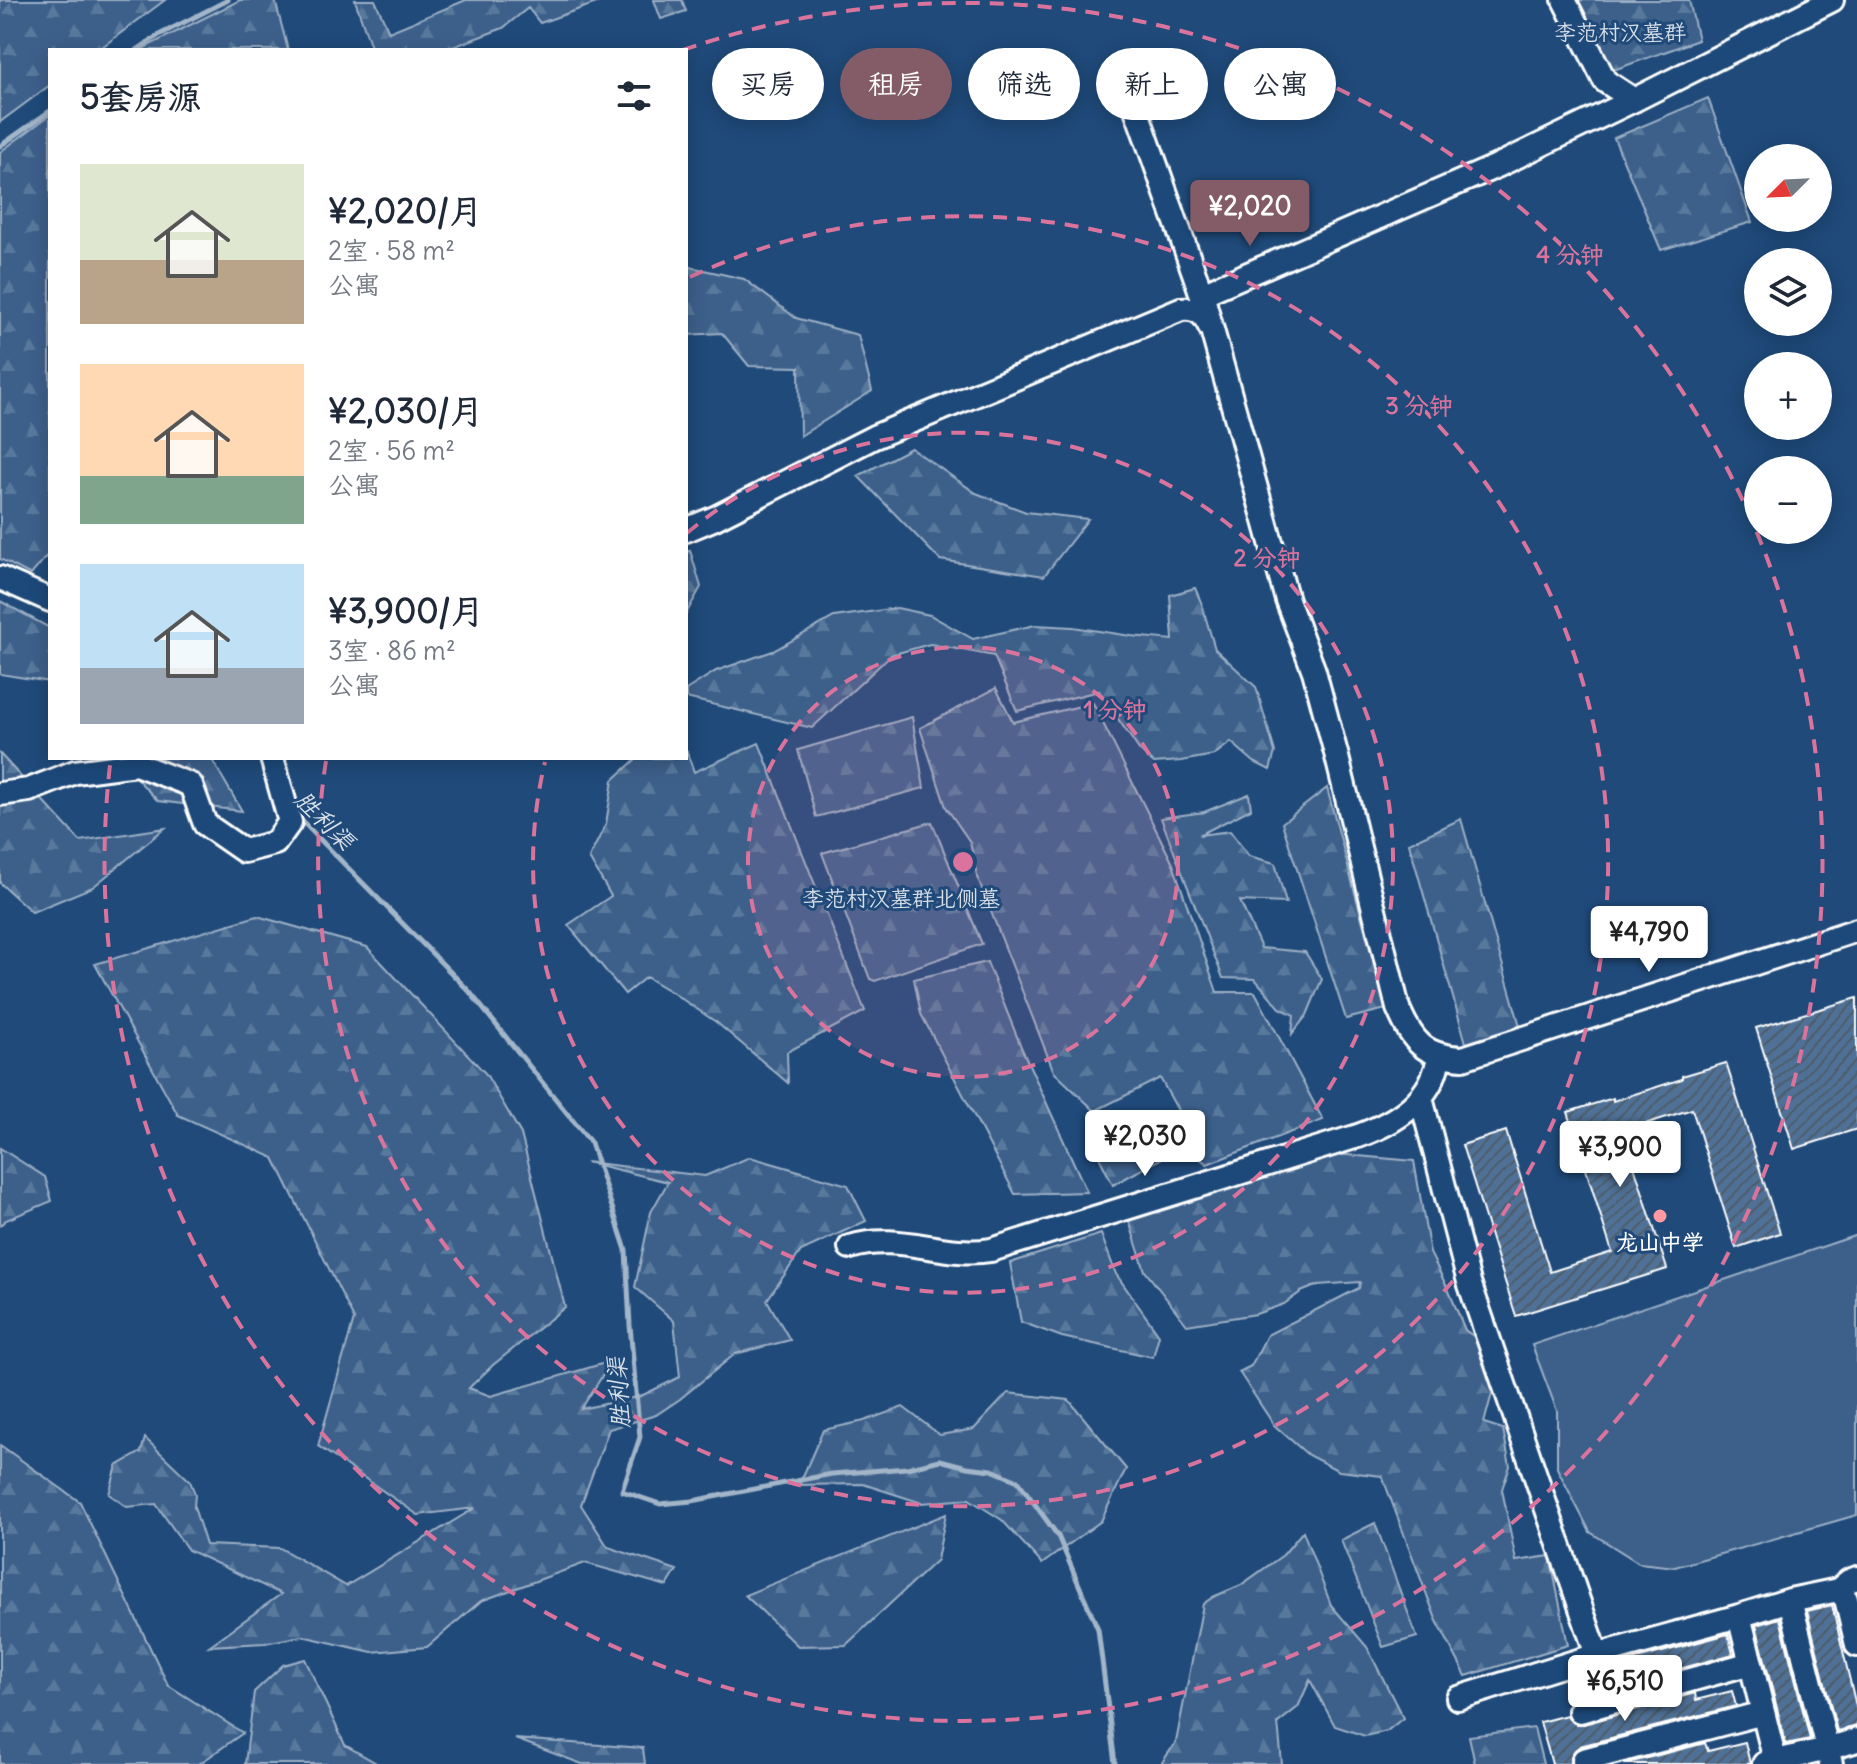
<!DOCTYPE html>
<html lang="zh">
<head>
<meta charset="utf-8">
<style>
	:root { --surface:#fff; --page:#f6f6f7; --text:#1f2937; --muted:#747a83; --accent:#845c67 }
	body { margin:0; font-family:Delius,"LXGW WenKai TC",sans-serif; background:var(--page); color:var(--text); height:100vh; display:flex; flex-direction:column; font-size:30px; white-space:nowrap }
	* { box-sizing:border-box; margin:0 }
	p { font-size:26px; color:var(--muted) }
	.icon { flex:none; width:44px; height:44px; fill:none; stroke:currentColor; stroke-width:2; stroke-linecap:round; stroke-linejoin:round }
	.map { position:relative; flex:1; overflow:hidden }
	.drawer { position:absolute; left:48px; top:48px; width:640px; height:712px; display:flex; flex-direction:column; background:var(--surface); border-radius:0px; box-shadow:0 4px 20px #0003 }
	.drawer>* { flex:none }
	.guide { position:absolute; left:712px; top:48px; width:760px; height:72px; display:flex; gap:16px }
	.needle { width:52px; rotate:246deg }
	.buttons { position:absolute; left:1744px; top:144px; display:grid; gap:16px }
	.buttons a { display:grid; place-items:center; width:88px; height:88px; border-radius:50%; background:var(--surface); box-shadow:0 4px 20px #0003; font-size:40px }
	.price { position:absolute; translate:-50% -68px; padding:0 18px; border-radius:8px; background:#fff; color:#222; font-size:26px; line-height:52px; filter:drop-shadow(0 2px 4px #0008) }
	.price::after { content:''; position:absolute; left:50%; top:48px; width:24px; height:18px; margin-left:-12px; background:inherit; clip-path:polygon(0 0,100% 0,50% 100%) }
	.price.active { background:var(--accent); color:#fff }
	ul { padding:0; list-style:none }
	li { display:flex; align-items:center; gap:24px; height:200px; padding:0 32px }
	li span { display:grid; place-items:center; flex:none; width:224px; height:160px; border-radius:0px; color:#555 }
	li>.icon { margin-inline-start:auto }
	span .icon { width:96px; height:96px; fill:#fffc; stroke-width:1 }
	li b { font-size:34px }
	h2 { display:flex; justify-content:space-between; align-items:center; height:96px; padding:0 32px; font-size:34px }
	.tag { padding:0 28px; border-radius:36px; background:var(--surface); box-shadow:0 4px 20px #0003; font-size:28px; line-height:72px }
	.tag.active { background:var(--accent); color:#fff }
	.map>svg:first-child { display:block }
	.forest { fill:url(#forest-firs); stroke:#9eb0c5; stroke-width:2 }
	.garden { fill:#3c618b; stroke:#9eb0c5; stroke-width:2 }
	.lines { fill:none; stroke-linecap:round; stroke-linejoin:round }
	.stream { stroke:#a3b5c8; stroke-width:5 }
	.building { fill:url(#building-hatch); stroke:#fff; stroke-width:2 }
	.minor-casing { stroke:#fff; stroke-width:28 }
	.minor { stroke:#1f4a7a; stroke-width:22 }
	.ring { fill:none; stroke:#da749d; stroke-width:4; stroke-dasharray:14 10 }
	.poi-dot { fill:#ff9aa2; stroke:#1f4a7a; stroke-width:3 }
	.labels { text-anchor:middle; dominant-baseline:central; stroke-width:6; stroke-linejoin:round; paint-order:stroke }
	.park-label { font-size:22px; fill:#d8dfe8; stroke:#1f4a7a }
	.poi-label { font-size:22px; font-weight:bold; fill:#fff; stroke:#1f4a7a }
	.water-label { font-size:24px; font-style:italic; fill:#d8e0e8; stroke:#1f4a7a }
	.centre { fill:#da749d; stroke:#1f4a7a; stroke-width:4 }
	.ring-label { font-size:24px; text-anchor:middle; font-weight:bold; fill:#da749d; stroke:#1f4a7a; stroke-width:6; stroke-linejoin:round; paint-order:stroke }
</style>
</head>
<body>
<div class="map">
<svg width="1857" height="1764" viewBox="0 0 1857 1764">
	<defs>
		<pattern id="forest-firs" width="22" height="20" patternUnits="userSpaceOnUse" patternTransform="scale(2)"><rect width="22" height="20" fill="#3c618b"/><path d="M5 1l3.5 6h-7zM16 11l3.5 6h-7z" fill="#59799c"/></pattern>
		<pattern id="building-hatch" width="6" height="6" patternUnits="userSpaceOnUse" patternTransform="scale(2)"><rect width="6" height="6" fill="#507197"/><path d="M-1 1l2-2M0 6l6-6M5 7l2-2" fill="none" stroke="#4e5b6a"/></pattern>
	</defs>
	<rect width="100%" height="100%" fill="#1f4a7a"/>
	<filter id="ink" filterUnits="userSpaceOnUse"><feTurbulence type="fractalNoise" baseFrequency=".0125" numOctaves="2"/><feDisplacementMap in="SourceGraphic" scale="16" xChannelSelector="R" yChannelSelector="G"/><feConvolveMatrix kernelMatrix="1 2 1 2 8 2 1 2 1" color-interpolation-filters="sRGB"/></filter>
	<g filter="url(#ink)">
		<path class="forest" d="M0 0H165L98 50H50V85L0 122Z
			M240 0H275L288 50H140Z
			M355 0H375L389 32 466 0H605L540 23 528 8 503 28 445 50H372Z
			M654 0H682L686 11 661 19Z
			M1567 0H1689L1698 40 1605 73Z
			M1708 98 1752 222 1661 250 1614 138Z
			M50 115V552L31 575 0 559V152Z
			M686 266 744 279 796 318 858 335 872 391 800 436 799 367 749 366 722 333 686 335Z
			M911 448 976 493 1026 512 1088 519 1044 576 940 560 858 476Z
			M690 550 701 587 686 614V552Z
			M1195 588 1201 602 1215 649 1256 687 1275 752 1270 770 1254 762 1231 742 1214 755 1181 761 1154 763 1140 751 1099 691 1017 711 994 656 930 644 891 655 812 728 686 698V690L716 671 773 651 834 617 897 608 930 615 973 639 1035 625 1073 627 1131 636 1173 640 1170 595Z
			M0 601 50 628V682L0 674Z
			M996 688 1013 722 1093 703 1173 864 1217 992H1255L1323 1120 1207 1164 1184 1146 1113 1185 1096 1151 1180 1114 1160 1078 1095 1111 1054 1072 977 876 970 842 946 807 920 728Z
			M912 717 924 788 816 817 798 750Z
			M759 743 865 1011 787 1052 788 1083 716 1022 673 993 646 977 625 994 568 925 611 896 589 858 606 824 613 780 637 758H686V749L694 772Z
			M0 754 80 841 165 828 93 887 32 912 0 883Z
			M117 758H211L242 811 158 801Z
			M1327 788 1386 1009 1346 1019 1282 823Z
			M1249 794 1251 809 1199 835 1230 831 1249 856 1275 863 1286 903 1240 901 1261 948 1305 952 1322 979 1307 1015 1292 1034 1294 1015 1280 1008 1255 979 1223 978 1161 818 1204 812Z
			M1461 819 1520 1026 1466 1043 1409 843Z
			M932 822 982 944 875 981 870 979 822 853Z
			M257 916 367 947 486 1074 521 1134 565 1307 493 1365 469 1388 491 1396 612 1361 581 1409 641 1396 680 1377 674 1321 635 1287 651 1212 668 1182 586 1162 705 1176 750 1157 848 1185 866 1221 801 1251 767 1300 790 1340 735 1354 680 1399 656 1415 609 1429 581 1505 608 1547 677 1570 667 1586 585 1563 481 1601 427 1647 372 1652 302 1636 265 1643 209 1646 281 1594 188 1550 156 1504 127 1507 109 1494 117 1466 141 1452 145 1438 190 1481 195 1494 194 1507 206 1545 280 1548 346 1586 475 1508 418 1515 318 1446 354 1319 274 1158 178 1115 95 964Z
			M987 962 1022 1049 1087 1192 1015 1194 921 1014 914 979Z
			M0 1148 45 1177 52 1201 6 1220 0 1225Z
			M1335 1154 1414 1161 1430 1253 1449 1291 1465 1330 1479 1340 1494 1386 1484 1423 1503 1429 1510 1466 1502 1489 1516 1561 1550 1556 1568 1645 1466 1676 1436 1619 1382 1476 1339 1471 1308 1455 1274 1425 1239 1372 1251 1366 1267 1335 1359 1288 1360 1282 1318 1285 1301 1292 1284 1304 1256 1314 1187 1325 1145 1271 1129 1221Z
			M1101 1234 1116 1274 1159 1335 1153 1357 1062 1337 1021 1322 1010 1263Z
			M1008 1393 1069 1400 1126 1469 1101 1521 1042 1564 1002 1520 969 1499 922 1503 863 1484 799 1485 823 1430 864 1421 903 1407 940 1435 974 1429Z
			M0 1445 80 1502 168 1685 243 1733 199 1764H0Z
			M946 1514 937 1560 846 1645 798 1646 745 1595Z
			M1375 1523 1417 1637 1383 1647 1341 1540Z
			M1303 1531 1331 1605 1367 1647 1403 1718 1387 1731 1365 1736 1335 1726 1310 1680 1298 1707 1278 1723 1282 1764H1161L1176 1742 1203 1604 1213 1597 1241 1585 1283 1555Z
			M305 1659 345 1745 378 1764H245L254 1692 283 1665Z
			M1534 1728 1543 1764H1475L1469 1736Z
			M515 1739 643 1748 645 1764H582Z"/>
		<path class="garden" d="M1857 1235V1515L1675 1567 1639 1563 1590 1532 1557 1468V1411L1532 1345Z"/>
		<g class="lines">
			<path class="stream" d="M137 50 159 35 228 0
				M0 146 50 111
				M296 815 469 991 591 1143 626 1250 630 1325 640 1437 622 1491 660 1504 692 1501 832 1474 907 1468 940 1460 967 1467 992 1470 1018 1481 1058 1536 1098 1629 1115 1764"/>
		</g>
		<path class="building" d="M1857 998V1129L1794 1149 1756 1028Z
			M1726 1063 1780 1233 1736 1248 1692 1109 1623 1131 1667 1269 1516 1316 1462 1145 1506 1131 1550 1272 1612 1252 1568 1112 1613 1098V1101L1682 1079V1076Z
			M1832 1605 1857 1710V1726L1837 1731 1807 1611Z
			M1780 1618 1810 1739 1786 1744 1756 1625Z
			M1728 1634 1733 1654 1576 1698 1572 1684 1612 1670 1611 1666Z
			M1732 1691 1736 1706 1580 1746 1575 1750 1571 1756V1764H1552L1540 1722 1567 1715 1570 1720 1576 1724H1584L1695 1693 1696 1700Z
			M1745 1742 1750 1764H1624L1705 1743 1708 1751Z"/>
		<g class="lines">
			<defs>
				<path id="minor" d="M1564 0 1605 81 1634 100
					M1136 109 1204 301 1287 600 1314 671 1337 757 1398 1008C1413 1043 1424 1056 1463 1058L1857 930
					M1206 308 1202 294 1497 166 1634 100 1832 0
					M686 530 715 518 874 437 1181 309C1196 307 1204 313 1210 327
					M0 578 50 600
					M0 794 29 790 75 772 136 764 191 785 205 824 244 851 275 843 290 822 272 758
					M1421 1098 1469 1282 1597 1655
					M850 1247C899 1232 943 1258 991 1250L1358 1136C1397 1122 1434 1099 1439 1055
					M1838 1590 1846 1599 1857 1645
					M1790 1600 1831 1764
					M1739 1616 1776 1764
					M1458 1698 1597 1655 1739 1616 1790 1600 1838 1590 1849 1581 1857 1578
					M1580 1711 1751 1663
					M1584 1760 1763 1713
					M1764 1764 1827 1749 1857 1740"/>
			</defs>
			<use href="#minor" class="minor-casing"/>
			<use href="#minor" class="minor"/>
		</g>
	</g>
	<circle cx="963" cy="862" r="215" fill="#da749d" fill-opacity=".12"/>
	<g class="ring">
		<circle cx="963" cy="862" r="215"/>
		<path d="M687 533A430 430 0 1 1 545 762"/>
		<path d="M690 277A645 645 0 1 1 326 761"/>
		<path d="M683 50A859 859 0 1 1 110 765"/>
	</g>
	<circle class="poi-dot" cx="1660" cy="1216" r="8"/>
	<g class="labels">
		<g class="park-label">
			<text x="1620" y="32">李范村汉墓群</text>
			<text x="901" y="898">李范村汉墓群北侧墓</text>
		</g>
		<g class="poi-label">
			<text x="1660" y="1242">龙山中学</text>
		</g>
		<g class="water-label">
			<text transform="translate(325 820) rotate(45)">胜利渠</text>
			<text transform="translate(618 1393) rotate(-94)">胜利渠</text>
		</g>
	</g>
	<circle cx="963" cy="862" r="12" class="centre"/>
	<g class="ring-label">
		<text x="1570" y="263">4 分钟</text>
		<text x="1419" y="414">3 分钟</text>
		<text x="1267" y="566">2 分钟</text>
		<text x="1115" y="718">1 分钟</text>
	</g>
</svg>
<div class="buttons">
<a><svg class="needle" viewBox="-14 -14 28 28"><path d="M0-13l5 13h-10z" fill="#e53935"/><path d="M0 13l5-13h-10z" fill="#747a83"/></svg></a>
<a><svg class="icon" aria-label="layers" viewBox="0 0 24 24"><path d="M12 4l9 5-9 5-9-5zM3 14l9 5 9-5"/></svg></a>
<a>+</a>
<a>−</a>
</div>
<b class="price active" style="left:1250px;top:248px">¥2,020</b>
<b class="price" style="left:1649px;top:974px">¥4,790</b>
<b class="price" style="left:1145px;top:1178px">¥2,030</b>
<b class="price" style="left:1620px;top:1189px">¥3,900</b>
<b class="price" style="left:1625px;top:1723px">¥6,510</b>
<div class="guide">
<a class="tag">买房</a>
<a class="tag active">租房</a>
<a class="tag">筛选</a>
<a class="tag">新上</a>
<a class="tag">公寓</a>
</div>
<section class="drawer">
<h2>5套房源<svg class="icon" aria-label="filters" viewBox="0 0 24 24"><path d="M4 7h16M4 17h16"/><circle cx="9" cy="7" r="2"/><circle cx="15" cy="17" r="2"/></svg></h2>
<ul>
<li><span style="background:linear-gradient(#dfe7d0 60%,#b9a48a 0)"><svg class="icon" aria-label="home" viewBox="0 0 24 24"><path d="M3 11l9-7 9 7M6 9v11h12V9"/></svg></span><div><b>¥2,020/月</b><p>2室 · 58 m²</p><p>公寓</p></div></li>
<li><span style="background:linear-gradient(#ffd9b3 70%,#7fa58c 0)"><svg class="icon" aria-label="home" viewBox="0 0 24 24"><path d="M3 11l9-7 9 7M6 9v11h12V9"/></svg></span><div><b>¥2,030/月</b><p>2室 · 56 m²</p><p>公寓</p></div></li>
<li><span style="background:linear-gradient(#bfe0f5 65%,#9aa5b1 0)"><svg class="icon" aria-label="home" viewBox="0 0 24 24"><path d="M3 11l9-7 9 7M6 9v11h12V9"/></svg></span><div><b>¥3,900/月</b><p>3室 · 86 m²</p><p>公寓</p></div></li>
</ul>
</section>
</div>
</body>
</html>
